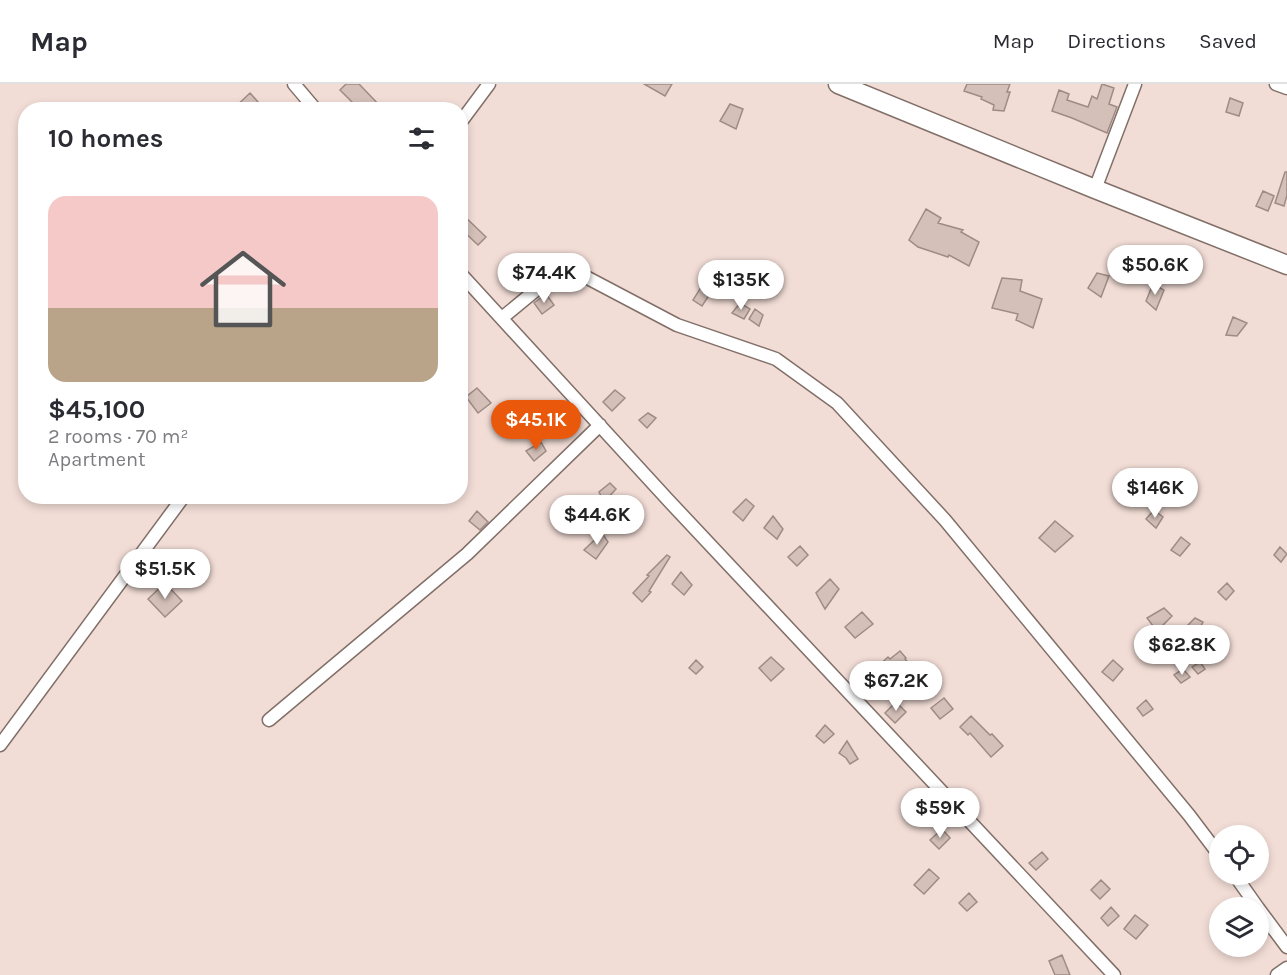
<!DOCTYPE html>
<html lang="en">
<head>
<meta charset="utf-8">
<style>
	:root { --surface:#fff; --page:#f2f2f3; --text:#2b2b33; --muted:#7c7c81; --line:#e1e1e2; --accent:#ea580c }
	body { margin:0; font-family:Karla,sans-serif; background:var(--page); color:var(--text); height:100vh; display:flex; flex-direction:column; font-size:22px; white-space:nowrap }
	* { box-sizing:border-box; margin:0 }
	p { font-size:20px; color:var(--muted) }
	.icon { flex:none; width:33px; height:33px; fill:none; stroke:currentColor; stroke-width:2; stroke-linecap:round; stroke-linejoin:round }
	.map { position:relative; flex:1; overflow:hidden }
	.panel { position:absolute; left:18px; top:18px; width:450px; height:402px; display:flex; flex-direction:column; background:var(--surface); border-radius:24px; box-shadow:0 3px 9px #0003 }
	.panel>* { flex:none }
	.tools { position:absolute; left:1209px; top:741px; display:grid; gap:12px }
	.tools a { display:grid; place-items:center; width:60px; height:60px; border-radius:50%; background:var(--surface); box-shadow:0 3px 9px #0003; font-size:30px }
	.price { position:absolute; translate:-50% -51px; padding:0 14px; border-radius:21px; background:#fff; color:#222; font-size:20px; line-height:39px; filter:drop-shadow(0 2px 3px #0008) }
	.price::after { content:''; position:absolute; left:50%; top:36px; width:18px; height:14px; margin-left:-9px; background:inherit; clip-path:polygon(0 0,100% 0,50% 100%) }
	.price.selected { background:var(--accent); color:#fff }
	ul { padding:0; list-style:none }
	li { display:grid; align-content:center; gap:12px; height:318px; padding:0 30px }
	li span { display:grid; place-items:center; height:186px; border-radius:18px; color:#555 }
	li>.icon { margin-inline-start:auto }
	span .icon { width:108px; height:108px; fill:#fffc; stroke-width:1 }
	li b { font-size:26px }
	h2 { display:flex; justify-content:space-between; align-items:center; height:72px; padding:0 30px; font-size:26px }
	header { display:flex; align-items:center; gap:36px; box-sizing:border-box; height:84px; padding:0 30px; background:var(--surface); border-bottom:2px solid var(--line) }
	header strong { font-size:28px }
	nav { display:flex; gap:33px; margin-inline-start:auto; font-size:21px }
	.map>svg:first-child { display:block }
	.building { fill:#d4c0b9; stroke:#9e8b84; stroke-width:1.5 }
	.lines { fill:none; stroke-linecap:round; stroke-linejoin:round }
	.minor-casing { stroke:#816f68; stroke-width:15 }
	.secondary-casing { stroke:#816f68; stroke-width:21 }
	.minor { stroke:#fff; stroke-width:12 }
	.secondary { stroke:#fff; stroke-width:18 }
</style>
</head>
<body>
<header>
<strong>Map</strong>
<nav><a>Map</a><a>Directions</a><a>Saved</a></nav>
</header>
<div class="map">
<svg width="1287" height="891" viewBox="0 0 1287 891">
	<rect width="100%" height="100%" fill="#f2ddd6"/>
	<path class="building" d="M346 0H359L384 26H360L340 6Z
		M644 0H672L665 12Z
		M967 0H1010L1007 8H1010L1004 27 993 26 994 21 981 15 982 13 964 7Z
		M1102 0 1114 4 1109 20 1117 23 1107 49 1072 34 1052 27 1059 6 1069 10 1067 16 1088 23 1092 12 1097 15Z
		M250 9 258 18 249 26H232Z
		M1230 14 1243 19 1239 32 1226 28Z
		M730 20 743 25 736 45 720 37Z
		M1285 88H1287V111L1284 122 1275 119Z
		M1263 107 1274 112 1268 127 1256 122Z
		M926 125 941 134 938 139 963 146 961 148 979 158 969 182 949 171 948 173 918 163 909 156Z
		M460 128 486 153 478 161 460 144Z
		M1097 189 1109 192 1101 213 1088 204Z
		M1002 194 1022 196 1020 207 1042 215 1033 244 1016 236 1018 230 992 224Z
		M703 200 712 207 702 222 693 216Z
		M1153 200 1164 206 1156 226 1146 217Z
		M546 210 554 221 542 230 534 219Z
		M740 219 750 225 744 235 732 229Z
		M755 225 763 231 759 242 749 235Z
		M1233 233 1247 239 1237 252 1226 251Z
		M477 304 491 319 478 329 466 313Z
		M615 306 625 314 612 327 603 318Z
		M517 320 523 329 505 345 496 335Z
		M648 329 656 334 647 344 639 336Z
		M541 358 546 367 534 377 526 367Z
		M610 399 616 405 604 418 599 408Z
		M746 415 754 422 743 437 733 428Z
		M1154 426 1163 433 1156 444 1146 435Z
		M477 427 488 438 480 446 469 437Z
		M773 432 783 445 777 455 764 444Z
		M1055 437 1073 452 1055 468 1039 454Z
		M602 449 608 458 596 475 584 466Z
		M1181 453 1190 460 1180 472 1171 466Z
		M800 462 808 471 797 482 788 473Z
		M1280 463 1287 470 1281 478 1274 471Z
		M667 471 670 473 649 507 651 508 642 518 633 509 649 492 647 491Z
		M681 488 692 501 684 511 672 500Z
		M830 495 839 505 825 525 816 509Z
		M165 499 182 517 165 533 148 515Z
		M1227 499 1234 507 1226 516 1218 508Z
		M1164 524 1172 532 1157 547 1147 534Z
		M862 528 873 540 855 554 845 543Z
		M1195 534 1203 538 1196 551 1185 544Z
		M900 567 906 574 905 575 926 598 911 612 891 590 884 598 873 587 888 573 890 575Z
		M771 573 784 585 771 597 759 584Z
		M696 576 703 583 696 590 689 584Z
		M1113 576 1123 585 1113 597 1102 588Z
		M1200 578 1205 585 1198 590 1192 583Z
		M1183 585 1190 593 1181 599 1174 591Z
		M944 614 953 625 940 635 931 624Z
		M1146 616 1153 625 1143 632 1137 624Z
		M896 618 906 628 895 639 885 629Z
		M971 632 990 651 992 650 1003 662 991 673 970 649 968 651 960 643Z
		M825 641 834 650 824 659 816 652Z
		M847 657 858 675 850 680 846 674 839 669Z
		M942 745 950 754 939 765 930 756Z
		M1042 768 1048 775 1036 786 1029 779Z
		M929 785 939 794 924 810 914 801Z
		M1101 796 1110 805 1100 815 1091 806Z
		M969 809 977 818 967 827 959 819Z
		M1111 823 1119 832 1108 842 1101 834Z
		M1135 831 1148 841 1136 855 1124 845Z
		M1062 871 1070 891H1055L1049 877Z"/>
	<g class="lines">
		<defs>
			<path id="minor" d="M294 0 316 26
				M1276 0 1287 4
				M460 39 489 0
				M1095 105 1135 0
				M460 189 669 417 1114 891
				M502 234 565 182 677 241 776 275 837 319 945 436 1189 731 1220 772
				M269 636 467 470 600 341
				M0 661 184 412
				M1234 790 1258 824
				M1258 824 1287 863
				M1277 891 1287 884"/>
			<path id="secondary" d="M838 0 1095 105 1287 181"/>
		</defs>
		<use href="#minor" class="minor-casing"/>
		<use href="#secondary" class="secondary-casing"/>
		<use href="#minor" class="minor"/>
		<use href="#secondary" class="secondary"/>
	</g>
</svg>
<div class="tools">
<a><svg class="icon" aria-label="locate" viewBox="0 0 24 24"><circle cx="12" cy="12" r="6"/><path d="M12 2v4M12 18v4M2 12h4M18 12h4"/></svg></a>
<a><svg class="icon" aria-label="layers" viewBox="0 0 24 24"><path d="M12 4l9 5-9 5-9-5zM3 14l9 5 9-5"/></svg></a>
</div>
<b class="price" style="left:1155px;top:212px">$50.6K</b>
<b class="price" style="left:544px;top:220px">$74.4K</b>
<b class="price" style="left:741px;top:227px">$135K</b>
<b class="price selected" style="left:536px;top:367px">$45.1K</b>
<b class="price" style="left:1155px;top:435px">$146K</b>
<b class="price" style="left:597px;top:462px">$44.6K</b>
<b class="price" style="left:165px;top:516px">$51.5K</b>
<b class="price" style="left:1182px;top:592px">$62.8K</b>
<b class="price" style="left:896px;top:628px">$67.2K</b>
<b class="price" style="left:940px;top:755px">$59K</b>
<section class="panel">
<h2>10 homes<svg class="icon" aria-label="filters" viewBox="0 0 24 24"><path d="M4 7h16M4 17h16"/><circle cx="9" cy="7" r="2"/><circle cx="15" cy="17" r="2"/></svg></h2>
<ul>
<li><span style="background:linear-gradient(#f6c9c9 60%,#b9a48a 0)"><svg class="icon" aria-label="home" viewBox="0 0 24 24"><path d="M3 11l9-7 9 7M6 9v11h12V9"/></svg></span><div><b>$45,100</b><p>2 rooms · 70 m²</p><p>Apartment</p></div></li>
</ul>
</section>
</div>
</body>
</html>
